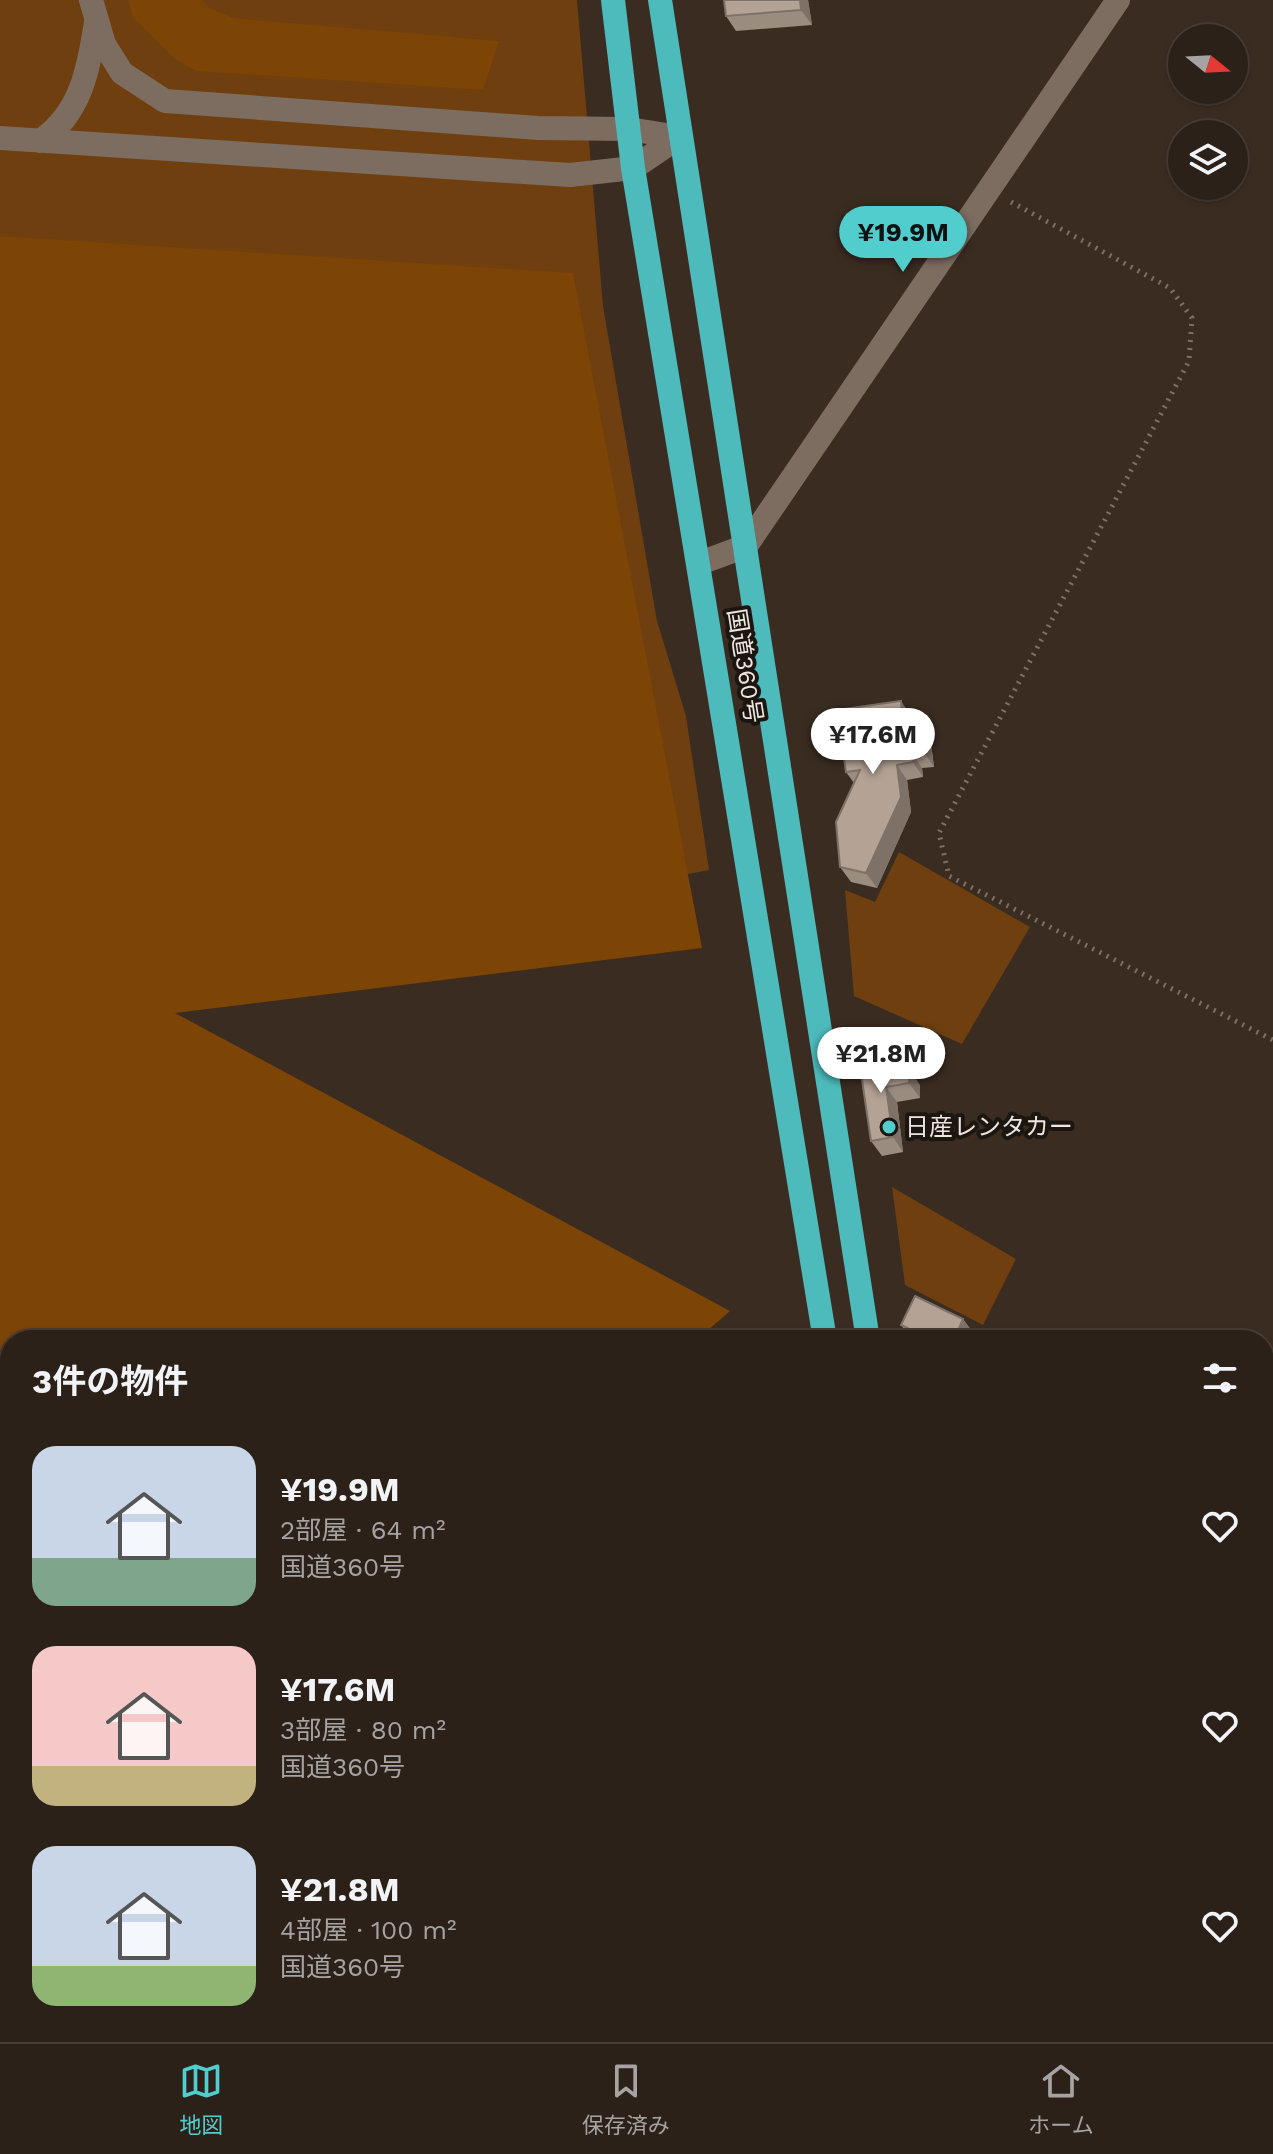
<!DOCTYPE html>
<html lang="ja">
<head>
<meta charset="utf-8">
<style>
	:root { --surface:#2c2119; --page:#382e26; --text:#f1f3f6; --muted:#a6a3a2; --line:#483e38; --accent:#52cdce }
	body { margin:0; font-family:"Work Sans","Noto Sans JP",sans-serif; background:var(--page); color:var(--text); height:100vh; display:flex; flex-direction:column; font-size:30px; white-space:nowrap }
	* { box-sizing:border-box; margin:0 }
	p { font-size:26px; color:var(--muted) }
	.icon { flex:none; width:44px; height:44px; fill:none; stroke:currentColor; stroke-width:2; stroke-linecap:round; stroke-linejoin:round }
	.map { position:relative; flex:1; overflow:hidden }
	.side { position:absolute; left:0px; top:1330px; width:1274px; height:712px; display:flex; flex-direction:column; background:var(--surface); border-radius:32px 32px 0 0; box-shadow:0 2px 6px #0004,0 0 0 2px var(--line) }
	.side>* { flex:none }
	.needle { width:52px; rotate:108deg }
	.fabs { position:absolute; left:1168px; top:24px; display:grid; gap:16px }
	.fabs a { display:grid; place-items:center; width:80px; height:80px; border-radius:50%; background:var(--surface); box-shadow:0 2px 6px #0004,0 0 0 2px var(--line); font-size:40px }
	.price { position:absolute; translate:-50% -68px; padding:0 18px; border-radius:28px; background:#fff; color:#222; font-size:26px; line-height:52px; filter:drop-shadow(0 2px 4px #0008) }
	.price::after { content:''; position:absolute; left:50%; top:48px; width:24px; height:18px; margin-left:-12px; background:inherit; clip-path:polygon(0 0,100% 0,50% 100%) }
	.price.active { background:var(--accent); color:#111 }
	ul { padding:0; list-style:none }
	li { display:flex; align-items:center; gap:24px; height:200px; padding:0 32px }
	li span { display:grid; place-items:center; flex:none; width:224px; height:160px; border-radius:24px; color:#555 }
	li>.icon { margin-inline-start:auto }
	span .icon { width:96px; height:96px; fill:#fffc; stroke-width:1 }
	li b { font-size:34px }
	h2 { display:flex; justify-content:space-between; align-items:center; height:96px; padding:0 32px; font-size:34px }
	.tab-bar { display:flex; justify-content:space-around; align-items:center; height:112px; border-top:2px solid var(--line); background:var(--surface); font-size:22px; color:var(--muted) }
	.tab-bar a { display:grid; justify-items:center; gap:4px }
	.tab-bar .active { color:var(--accent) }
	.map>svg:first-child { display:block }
	.green { fill:#6f3f0f }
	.forest { fill:#7c4405 }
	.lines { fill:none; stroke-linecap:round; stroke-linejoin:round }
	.path { stroke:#7c7066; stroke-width:5; stroke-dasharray:2 6; stroke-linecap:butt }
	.minor { stroke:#7d6d60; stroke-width:24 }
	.highway { stroke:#4dbbbc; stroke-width:24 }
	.wall { fill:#9b8c80 }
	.shaded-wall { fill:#7e7268 }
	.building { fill:#b4a395; stroke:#7e7268; stroke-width:2 }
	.poi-dot { fill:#52cdce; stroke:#1c1611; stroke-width:3 }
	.labels { text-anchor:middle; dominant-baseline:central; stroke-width:8; stroke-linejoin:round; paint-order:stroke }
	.street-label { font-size:24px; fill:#eee5de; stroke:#1c1611 }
	.poi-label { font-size:24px; fill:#eee5de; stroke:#1c1611; text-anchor:start }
</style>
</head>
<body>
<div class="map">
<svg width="1273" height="2042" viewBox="0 0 1273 2042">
	<rect width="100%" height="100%" fill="#3a2c21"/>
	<path class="green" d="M0 0H577L603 306 657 621 686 716 709 870 0 1005Z
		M899 852 1030 927 962 1044 854 996 845 890 875 902Z
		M892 1187 1016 1259 983 1325 905 1285Z"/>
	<path class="forest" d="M128 0H201L209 8 234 18 499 41 483 90 196 71 175 59 133 18Z
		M0 236 573 273 702 948 175 1013 730 1311 697 1340H10V2032H311L321 2042H0Z"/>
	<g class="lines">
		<path class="path" d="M1011 202 1170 288 1192 318 1189 361 939 833 949 876 1273 1040
			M1264 1758 1273 1740
			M1264 1835 1273 1840"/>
		<path class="minor" d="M91 0 104 44 122 73 165 101 538 128 629 129 679 137
			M0 138 570 175 633 168 679 137
			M40 141C81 114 89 68 96 22
			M700 563 746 546 1118 0
			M1163 2032 1182 2042
			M625 2042 632 2032
			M1114 2042 1120 2032"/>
		<path class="highway" d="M613 0 633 168 825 1340
			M660 0 868 1340
			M930 2032 932 2042
			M973 2032 974 2042"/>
	</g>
	<path class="wall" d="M724 0H808L812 25 736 31 726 16Z
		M910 714 929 727 934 767 922 768 923 777 907 780 911 812 877 888 851 882 840 867 854 783 846 772Z
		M860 1066 920 1085V1098L897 1102 903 1152 882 1156 871 1141Z
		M963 1319 974 1334 971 1340H912L901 1325Z"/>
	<path class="shaded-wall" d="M800 0H808L812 25 801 10Z
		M901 701 911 716 902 715Z
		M919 712 929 727 934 767 924 752Z
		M912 753 922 768 923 777 913 762Z
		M897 765 907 780 911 812 877 888 866 873Z
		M910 1070 920 1085V1098L909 1083Z
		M886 1087 897 1102 903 1152 893 1137Z
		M963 1319 974 1334 971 1340H954Z
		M1081 2032H1093L1097 2037 1094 2042H1076Z"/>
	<path class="building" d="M724 0H800L801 10 726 16Z
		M901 701 902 715 919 712 924 752 912 753 913 762 897 765 901 797 866 873 840 867 836 822 860 770 846 772 837 710Z
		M887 1060 910 1070 909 1083 886 1087 893 1137 871 1141 860 1066Z
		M915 1296 963 1319 954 1340H933L901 1325Z
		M1011 2032H1048L1042 2042H1012Z
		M1048 2032H1081L1076 2042H1042Z"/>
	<circle class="poi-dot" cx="889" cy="1127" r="8"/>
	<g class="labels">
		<g class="street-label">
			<text transform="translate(745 666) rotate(81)">国道360号</text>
		</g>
		<g class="poi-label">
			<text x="905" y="1127">日産レンタカー</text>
		</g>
	</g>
</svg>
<div class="fabs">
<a><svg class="needle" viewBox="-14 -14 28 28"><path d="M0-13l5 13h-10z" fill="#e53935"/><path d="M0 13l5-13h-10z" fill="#a6a3a2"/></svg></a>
<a><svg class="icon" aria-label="layers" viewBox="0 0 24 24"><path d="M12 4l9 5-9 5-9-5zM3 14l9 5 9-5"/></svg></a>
</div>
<b class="price active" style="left:903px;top:274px">¥19.9M</b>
<b class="price" style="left:873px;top:776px">¥17.6M</b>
<b class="price" style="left:881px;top:1095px">¥21.8M</b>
<section class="side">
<h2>3件の物件<svg class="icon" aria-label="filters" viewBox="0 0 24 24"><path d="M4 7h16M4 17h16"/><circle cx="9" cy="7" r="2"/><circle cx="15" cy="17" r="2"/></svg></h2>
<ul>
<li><span style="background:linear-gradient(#c9d6e8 70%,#7fa58c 0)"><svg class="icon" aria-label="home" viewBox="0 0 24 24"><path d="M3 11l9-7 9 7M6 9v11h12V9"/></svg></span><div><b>¥19.9M</b><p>2部屋 · 64 m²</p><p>国道360号</p></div><svg class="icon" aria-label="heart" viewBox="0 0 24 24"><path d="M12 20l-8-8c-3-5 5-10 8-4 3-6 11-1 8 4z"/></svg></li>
<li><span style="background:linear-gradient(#f6c9c9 75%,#c2b280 0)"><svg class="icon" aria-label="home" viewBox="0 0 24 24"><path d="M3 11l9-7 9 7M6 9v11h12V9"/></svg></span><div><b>¥17.6M</b><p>3部屋 · 80 m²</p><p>国道360号</p></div><svg class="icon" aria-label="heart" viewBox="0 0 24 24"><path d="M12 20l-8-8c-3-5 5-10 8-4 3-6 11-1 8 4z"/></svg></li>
<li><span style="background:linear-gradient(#c9d6e8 75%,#8fb573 0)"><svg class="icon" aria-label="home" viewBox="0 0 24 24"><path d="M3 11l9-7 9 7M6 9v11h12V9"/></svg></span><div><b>¥21.8M</b><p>4部屋 · 100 m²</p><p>国道360号</p></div><svg class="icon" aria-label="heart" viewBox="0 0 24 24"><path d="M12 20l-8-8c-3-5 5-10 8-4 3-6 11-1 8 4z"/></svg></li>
</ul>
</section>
</div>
<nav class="tab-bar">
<a class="active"><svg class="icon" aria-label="map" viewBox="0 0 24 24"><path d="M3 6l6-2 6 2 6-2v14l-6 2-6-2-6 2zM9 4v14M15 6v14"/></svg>地図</a>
<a><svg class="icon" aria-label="saved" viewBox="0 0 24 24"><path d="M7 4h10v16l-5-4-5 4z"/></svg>保存済み</a>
<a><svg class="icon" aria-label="home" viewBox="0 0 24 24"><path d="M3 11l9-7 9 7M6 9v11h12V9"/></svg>ホーム</a>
</nav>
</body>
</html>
